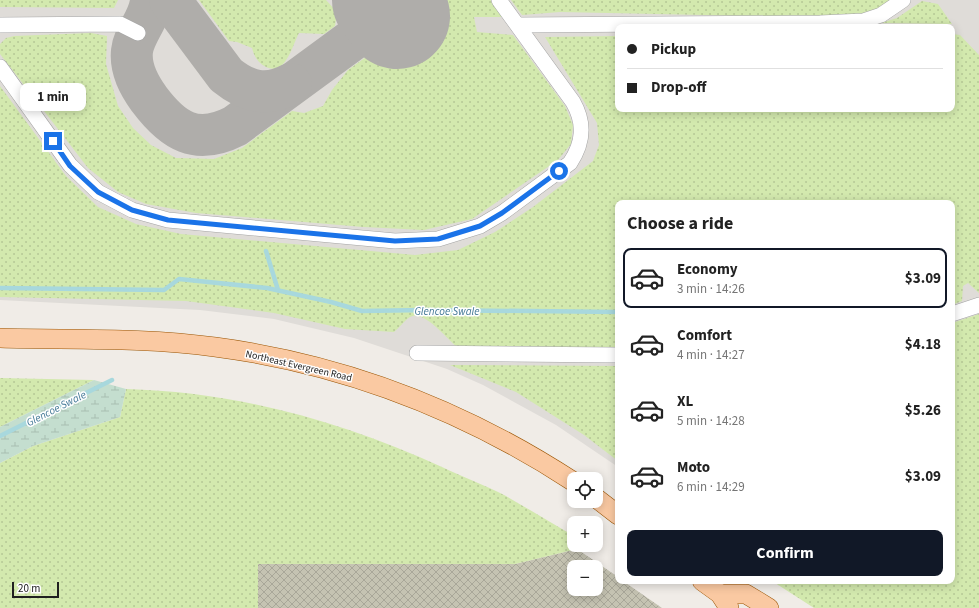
<!DOCTYPE html>
<html lang="en">
<head>
<meta charset="utf-8">
<style>
  :root { --surface:#fff; --page:#f2f2f2; --text:#222; --muted:#767676; --line:#e0e0e0; --accent:#111827 }
  body { margin:0; font-family:"Source Sans 3",sans-serif; background:var(--page); color:var(--text); height:100vh; display:flex; flex-direction:column; font-size:15px; white-space:nowrap }
  * { box-sizing:border-box; margin:0 }
  p { font-size:13px; color:var(--muted) }
  .icon { flex:none; width:22px; height:22px; fill:none; stroke:currentColor; stroke-width:2; stroke-linecap:round; stroke-linejoin:round }
  .map { position:relative; flex:1; overflow:hidden }
  .panel { position:absolute; left:615px; top:200px; width:340px; height:384px; display:flex; flex-direction:column; background:var(--surface); border-radius:8px; box-shadow:0 2px 10px #0003 }
  .panel>* { flex:none }
  .hud { position:absolute; left:615px; top:24px; width:340px; height:88px; border-radius:8px; box-shadow:0 2px 10px #0003; display:grid; align-content:center; height:88px; padding:0 12px; background:var(--surface) }
  .buttons { position:absolute; left:567px; top:472px; display:grid; gap:8px }
  .buttons a { display:grid; place-items:center; width:36px; height:36px; border-radius:8px; background:var(--surface); box-shadow:0 2px 10px #0003; font-size:20px }
  .scale { position:absolute; left:12px; bottom:10px; width:47px; box-sizing:border-box; padding-left:4px; border:2px solid #202020; border-top:0; font-size:11px; line-height:14px; white-space:nowrap; color:#202020; -webkit-text-stroke:3px #fff; paint-order:stroke }
  .end { position:absolute; width:18px; height:18px; margin:-9px; border:5px solid #1a73e8; background:#fff; box-shadow:0 0 0 2px #fff }
  .from { border-radius:50% }
  .bubble { position:absolute; height:28px; border-radius:8px; background:var(--surface); box-shadow:0 2px 10px #0003; font-size:13px; font-weight:700; line-height:28px; text-align:center }
  .hud b { display:flex; align-items:center; gap:14px; height:38px; font-size:15px }
  .hud b+b { border-top:1px solid var(--line) }
  .hud i { width:10px; height:10px; background:var(--text) }
  ul { padding:0; list-style:none }
  li { display:flex; align-items:center; gap:12px; height:60px; margin:0 8px 6px; padding:0 4px; border:2px solid transparent; border-radius:8px }
  li div { flex:1 }
  li b { display:block; font-size:15px }
  li em { font-style:normal; font-weight:700 }
  li.active { border-color:var(--accent) }
  li>.icon { width:36px; height:36px; stroke-width:1.5 }
  h2 { padding:0 12px; font-size:18px; line-height:48px }
  .action { display:flex; gap:8px; margin-top:auto; padding:8px 12px }
  .action a { flex:1; height:46px; border-radius:8px; background:var(--accent); color:#fff; font-size:16px; font-weight:700; line-height:46px; text-align:center }
  .map>svg:first-child { display:block }
  .airport { fill:#dfdcd8; fill-rule:evenodd }
  .construction { fill:url(#construction-cross-hatch); fill-rule:evenodd }
  .grass { fill:url(#grass-dots) }
  .wetland { fill:url(#wetland-marsh) }
  .lines { fill:none; stroke-linecap:round; stroke-linejoin:round }
  .stream { stroke:#a8d8dd; stroke-width:4.5 }
  .taxiway { stroke:#afadaa; stroke-width:42 }
  .runway { stroke:#afadaa; stroke-width:106 }
  .minor-casing { stroke:#a4a4a4; stroke-width:16 }
  .major-casing { stroke:#9a5402; stroke-width:20 }
  .minor { stroke:#fff; stroke-width:15 }
  .major { stroke:#fac9a2; stroke-width:19 }
  .route { stroke:#1a73e8; stroke-width:5 }
  .labels { text-anchor:middle; stroke-width:3; stroke-linejoin:round; paint-order:stroke }
  .street-label { font-size:10px; fill:#202020; stroke:#fff }
  .water-label { font-size:11px; font-style:italic; fill:#447997; stroke:#fff }
</style>
</head>
<body>
<div class="map">
<svg width="979" height="608" viewBox="0 0 979 608">
  <defs>
    <pattern id="construction-cross-hatch" width="8" height="8" patternUnits="userSpaceOnUse"><rect width="8" height="8" fill="#c5c3b2"/><path d="M0 0l8 8M0 8l8-8" fill="none" stroke="#a9a799"/></pattern>
    <pattern id="grass-dots" width="8" height="8" patternUnits="userSpaceOnUse"><rect width="8" height="8" fill="#d3e9ae"/><path d="M2 2h.1M6 6h.1" fill="none" stroke="#b5c895" stroke-width="1.8" stroke-linecap="round"/></pattern>
    <pattern id="wetland-marsh" width="20" height="14" patternUnits="userSpaceOnUse"><rect width="20" height="14" fill="#c4decf"/><path d="M1 5h8M5 5V1M11 12h8M15 12V8" fill="none" stroke="#a8beb1"/></pattern>
  </defs>
  <rect width="100%" height="100%" fill="#f0ece7"/>
  <path class="airport" d="M0 0H979V608L952 581V203H618V467L556 425 483 385 447 369 354 338 274 319 200 310 0 300ZM618 27H952V109H618Z"/>
  <path class="construction" d="M577 549 618 577V581H623L662 608H258L257 564H515ZM574 567H596V589H574Z"/>
  <g class="grass">
    <polygon points="0,0 118,0 114,8 0,7"/>
    <path d="M199 0H326L337 12 335 26 324 34 299 33C292 46 286 76 266 67 258 63 254 56 252 48L237 42 229 41Z"/>
    <polygon points="427,0 491,0 502,17 474,17 477,32 513,35 565,106 573,125 571,144 558,160 472,219 424,230 363,227 196,213 146,204 118,192 88,168 0,54 0,44 6,38 14,36 91,33 107,36 106,64 118,106 133,128 151,145 176,158 214,159 242,148 292,111 304,113 323,106 332,90 348,70 432,9"/>
    <polygon points="511,0 894,0 879,11 848,18 560,12 522,15"/>
    <polygon points="922,1 938,4 952,24 881,23 897,18"/>
    <path d="M952 34 960 35 979 55V293L968 283 963 286 962 301 952 305V203H618V349L457 347C447 339 424 309 410 317 405 320 399 328 394 332L345 329 274 313 186 301 0 297V86L66 176 98 207 136 224 181 234 415 255 458 250 495 232 533 207 593 161 599 145 597 123 545 37 618 36V109H952Z"/>
    <polygon points="979,314 979,608 814,608 772,581 952,581 952,323"/>
    <polygon points="450,365 618,366 618,461 584,435 516,392"/>
    <polygon points="0,378 94,380 0,427"/>
    <path d="M126 389C238 392 341 421 442 467 463 477 485 485 506 496 529 509 551 523 574 536V545H576L577 549 515 564H258V608H0V463L33 446 120 417Z"/>
  </g>
  <polygon class="wetland" points="94,380 126,389 120,417 33,446 0,463 0,427"/>
  <g class="lines">
    <g class="stream">
      <polyline points="952,231 953,231"/>
      <polyline points="266,251 278,290"/>
      <polyline points="0,288 164,290 179,279 267,288 331,302 362,311 424,310 618,312"/>
      <polyline points="0,436 112,380"/>
    </g>
    <g class="taxiway">
      <path d="M151 0C150 19 134 33 132 51 130 69 139 85 149 99 173 131 196 146 235 126L393 10"/>
      <path d="M170 0 226 75C247 92 266 97 291 84"/>
    </g>
    <polyline class="runway" points="385,0 397,16"/>
    <defs>
      <g id="minor">
        <polyline points="0,25 120,24 138,33"/>
        <polyline points="518,25 820,23 863,21 881,15 903,0"/>
        <path d="M0 67 70 165 98 192 132 210 168 220 395 241 438 239 480 226 502 213 570 163C584 142 585 123 573 102L499 0"/>
        <polyline points="952,314 979,305"/>
        <polyline points="417,353 618,355"/>
      </g>
      <g id="major">
        <path d="M0 338C71 340 144 337 215 347 344 364 465 411 574 482"/>
        <polyline points="596,498 618,515"/>
        <polyline points="702,581 720,594 729,608"/>
        <polyline points="720,594 746,594 769,608"/>
      </g>
    </defs>
    <use href="#minor" class="minor-casing"/>
    <use href="#major" class="major-casing"/>
    <use href="#minor" class="minor"/>
    <use href="#major" class="major"/>
  </g>
  <g class="lines">
    <polyline class="route" points="53,141 70,166 98,192 132,210 168,220 395,241 438,239 480,226 502,213 559,171"/>
  </g>
  <g class="labels">
    <g class="street-label">
      <text transform="translate(299 365) rotate(13)" y="4">Northeast Evergreen Road</text>
    </g>
    <g class="water-label">
      <text x="447" y="315">Glencoe Swale</text>
      <text transform="translate(56 408) rotate(-27)" y="4">Glencoe Swale</text>
    </g>
  </g>
</svg>
<div class="buttons">
<a><svg class="icon" aria-label="locate" viewBox="0 0 24 24"><circle cx="12" cy="12" r="6"/><path d="M12 2v4M12 18v4M2 12h4M18 12h4"/></svg></a>
<a>+</a>
<a>−</a>
</div>
<div class="scale">20 m</div>
<i class="end from" style="left:559px;top:171px"></i>
<i class="end" style="left:53px;top:141px"></i>
<div class="bubble" style="left:20px;top:83px;width:66px">1 min</div>
<div class="hud">
<b><i class="from"></i>Pickup</b>
<b><i></i>Drop-off</b>
</div>
<section class="panel">
<h2>Choose a ride</h2>
<ul>
<li class="active"><svg class="icon" aria-label="car" viewBox="0 0 24 24"><path d="M5 17H2v-5l4-1 3-4h7l3 4 3 1v5h-3M9 17h6M6 11h13"/><circle cx="7" cy="17" r="2"/><circle cx="17" cy="17" r="2"/></svg><div><b>Economy</b><p>3 min · 14:26</p></div><em>$3.09</em></li>
<li><svg class="icon" aria-label="car" viewBox="0 0 24 24"><path d="M5 17H2v-5l4-1 3-4h7l3 4 3 1v5h-3M9 17h6M6 11h13"/><circle cx="7" cy="17" r="2"/><circle cx="17" cy="17" r="2"/></svg><div><b>Comfort</b><p>4 min · 14:27</p></div><em>$4.18</em></li>
<li><svg class="icon" aria-label="car" viewBox="0 0 24 24"><path d="M5 17H2v-5l4-1 3-4h7l3 4 3 1v5h-3M9 17h6M6 11h13"/><circle cx="7" cy="17" r="2"/><circle cx="17" cy="17" r="2"/></svg><div><b>XL</b><p>5 min · 14:28</p></div><em>$5.26</em></li>
<li><svg class="icon" aria-label="car" viewBox="0 0 24 24"><path d="M5 17H2v-5l4-1 3-4h7l3 4 3 1v5h-3M9 17h6M6 11h13"/><circle cx="7" cy="17" r="2"/><circle cx="17" cy="17" r="2"/></svg><div><b>Moto</b><p>6 min · 14:29</p></div><em>$3.09</em></li>
</ul>
<div class="action"><a>Confirm</a></div>
</section>
</div>
</body>
</html>
